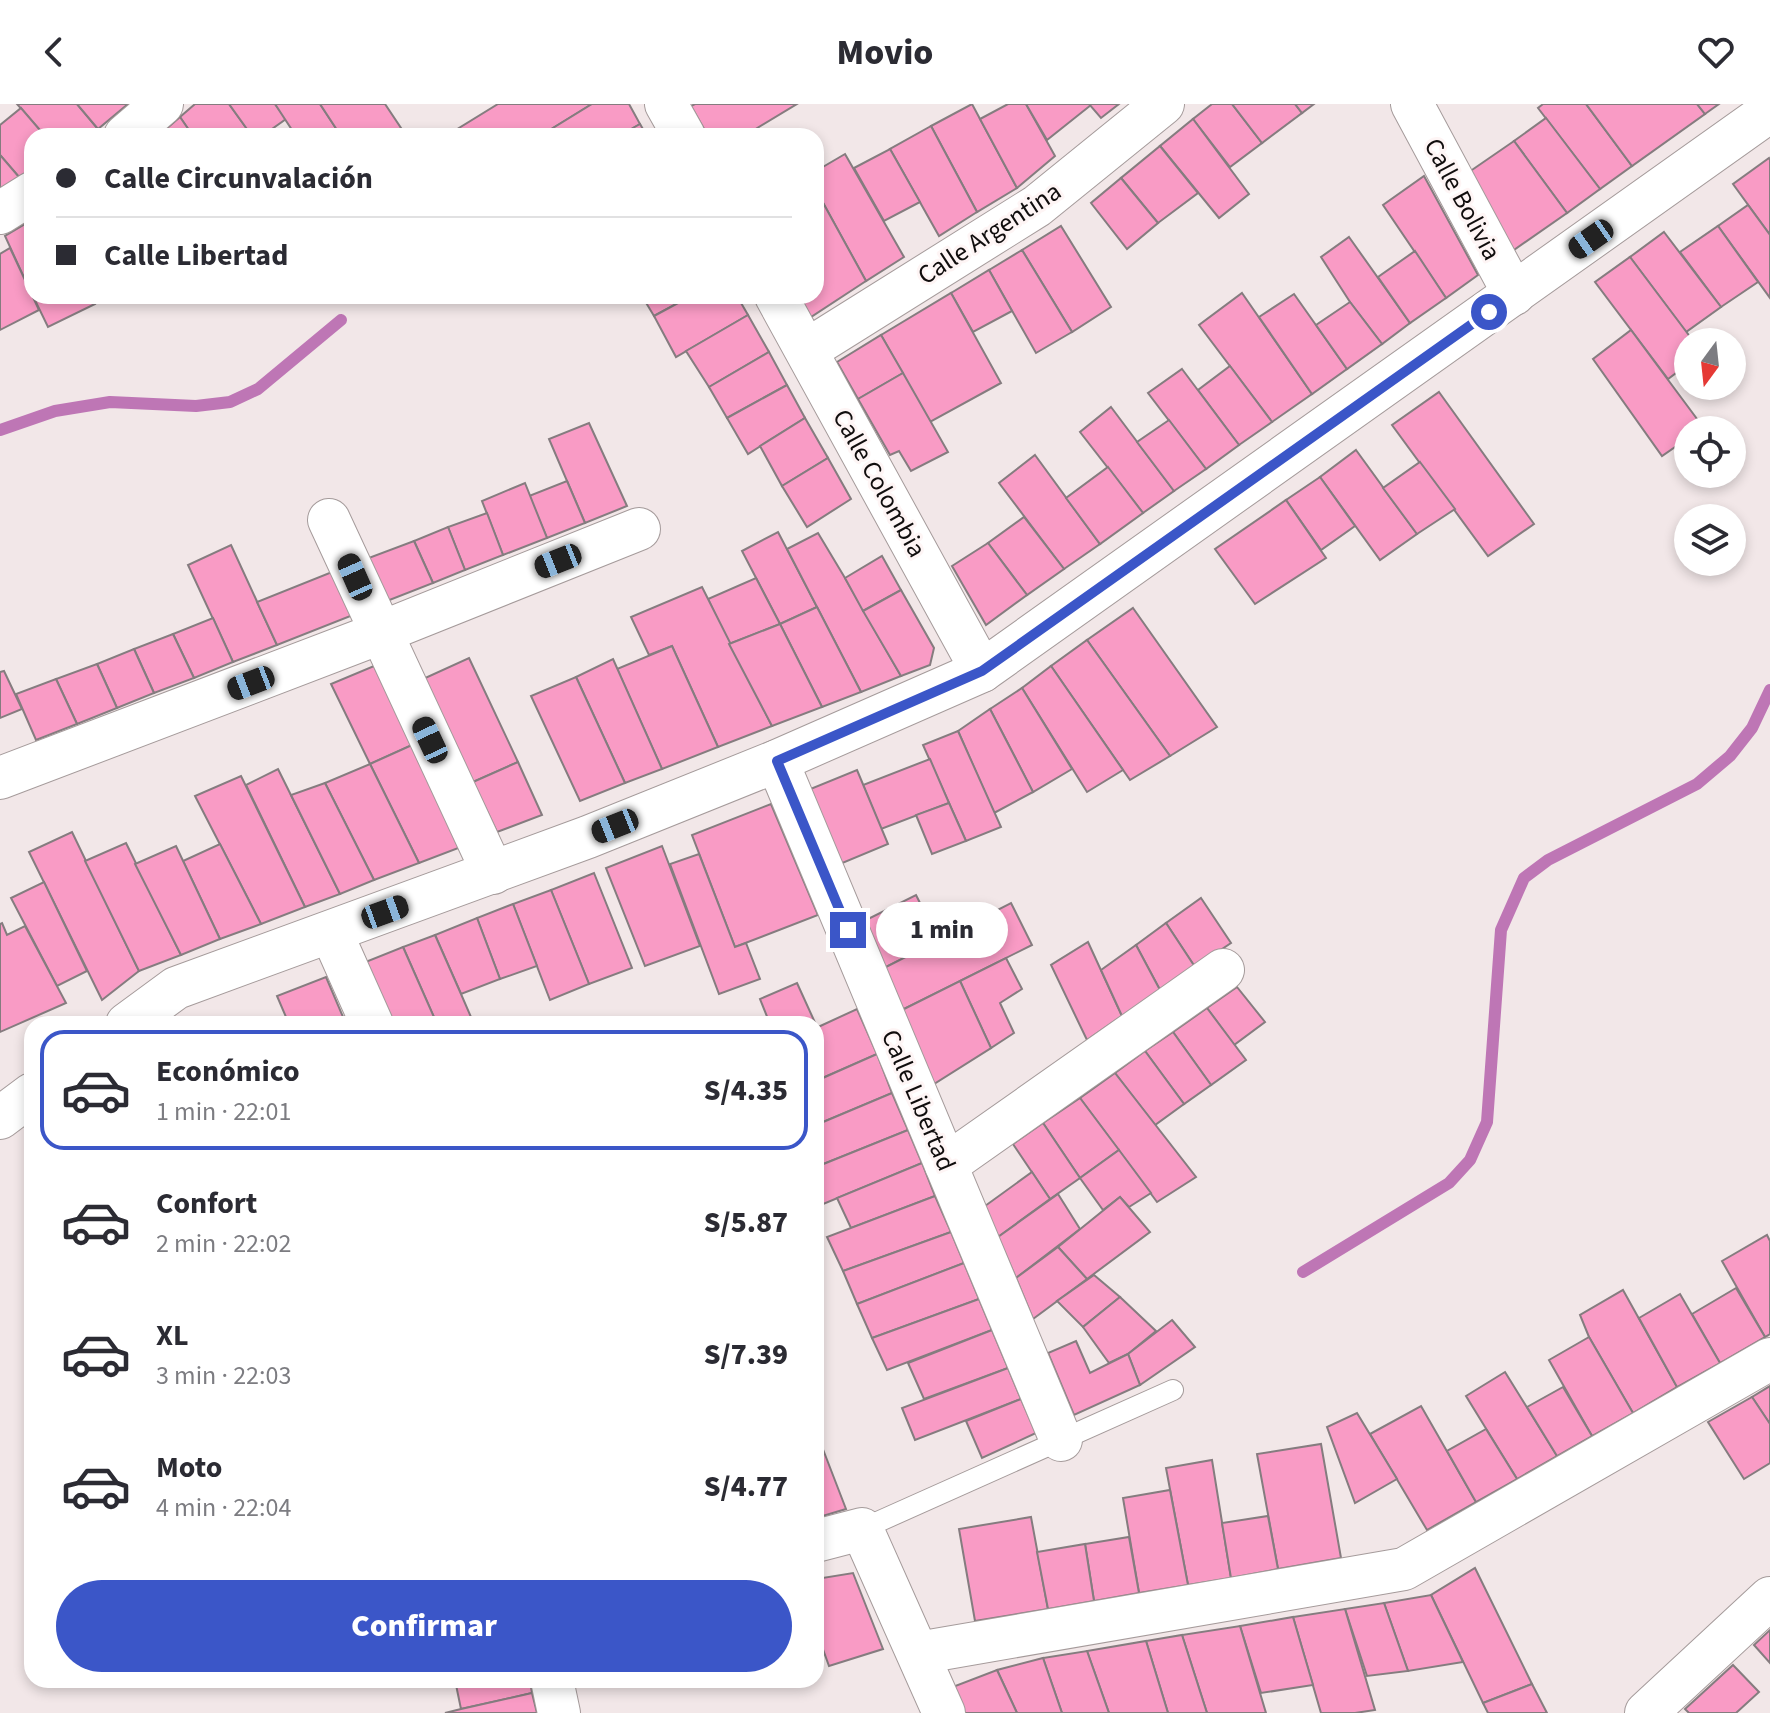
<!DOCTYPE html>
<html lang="es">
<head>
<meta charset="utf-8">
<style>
  :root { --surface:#fff; --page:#f7f7f7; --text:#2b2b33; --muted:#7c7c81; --line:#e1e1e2; --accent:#3b56c8 }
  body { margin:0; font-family:"Source Sans 3",sans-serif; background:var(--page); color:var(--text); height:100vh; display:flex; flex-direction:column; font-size:30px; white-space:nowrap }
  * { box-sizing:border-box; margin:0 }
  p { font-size:26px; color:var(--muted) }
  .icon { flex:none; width:44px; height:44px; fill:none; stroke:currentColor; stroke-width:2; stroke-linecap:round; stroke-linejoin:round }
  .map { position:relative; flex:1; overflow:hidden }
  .panel { position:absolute; left:24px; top:912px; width:800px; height:672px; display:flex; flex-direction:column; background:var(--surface); border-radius:24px; box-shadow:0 4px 12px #0003 }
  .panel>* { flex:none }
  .guide { position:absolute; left:24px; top:24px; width:800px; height:176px; border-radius:24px; box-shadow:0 4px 12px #0003; display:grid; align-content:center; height:176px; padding:0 32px; background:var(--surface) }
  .needle { width:52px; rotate:195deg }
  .controls { position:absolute; left:1674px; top:224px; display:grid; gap:16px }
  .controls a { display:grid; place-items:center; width:72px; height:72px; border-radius:50%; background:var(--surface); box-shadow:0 4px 12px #0003; font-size:40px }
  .end { position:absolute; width:36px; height:36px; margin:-18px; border:10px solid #3b56c8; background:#fff; box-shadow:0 0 0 4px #fff }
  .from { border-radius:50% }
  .bubble { position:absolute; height:56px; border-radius:28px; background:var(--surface); box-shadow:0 4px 12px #0003; font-size:26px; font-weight:800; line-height:56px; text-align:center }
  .car { position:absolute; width:24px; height:48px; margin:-24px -12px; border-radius:10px; box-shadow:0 0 6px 2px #0007; background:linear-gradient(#222 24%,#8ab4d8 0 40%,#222 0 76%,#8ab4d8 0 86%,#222 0) }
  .guide b { display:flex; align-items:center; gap:28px; height:76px; font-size:30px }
  .guide b+b { border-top:2px solid var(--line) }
  .guide i { width:20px; height:20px; background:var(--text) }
  ul { padding:14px 0 0; list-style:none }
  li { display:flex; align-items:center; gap:24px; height:120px; margin:0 16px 12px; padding:0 16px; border:4px solid transparent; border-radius:24px }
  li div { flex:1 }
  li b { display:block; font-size:30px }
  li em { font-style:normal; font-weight:800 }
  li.active { border-color:var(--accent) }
  li>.icon { width:72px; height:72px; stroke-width:1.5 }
  .button { display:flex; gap:16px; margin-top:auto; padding:16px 32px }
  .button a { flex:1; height:92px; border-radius:48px; background:var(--accent); color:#fff; font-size:32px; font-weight:800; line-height:92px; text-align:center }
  header { display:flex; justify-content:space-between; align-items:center; height:104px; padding:0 32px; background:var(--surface); font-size:36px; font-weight:800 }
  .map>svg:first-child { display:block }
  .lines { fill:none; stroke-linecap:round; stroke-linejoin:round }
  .stream { stroke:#be76b5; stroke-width:12 }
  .building { fill:#f99bc5; stroke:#857c7f; stroke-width:2 }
  .lane-casing { stroke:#a59b9b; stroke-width:22 }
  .street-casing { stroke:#a59b9b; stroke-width:44 }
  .lane { stroke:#fff; stroke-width:20 }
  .street { stroke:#fff; stroke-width:42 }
  .route { stroke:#3b56c8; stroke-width:10 }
  .labels { text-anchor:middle; stroke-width:6; stroke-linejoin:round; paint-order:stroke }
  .street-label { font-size:26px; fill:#100d0d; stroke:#fef5f5 }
</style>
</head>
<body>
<header><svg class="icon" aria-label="back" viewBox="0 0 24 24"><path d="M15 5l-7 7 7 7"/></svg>Movio<svg class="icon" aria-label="heart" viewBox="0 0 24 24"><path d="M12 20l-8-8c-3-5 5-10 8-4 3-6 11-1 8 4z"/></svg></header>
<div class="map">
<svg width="1770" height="1609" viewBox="0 0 1770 1609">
  <rect width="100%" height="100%" fill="#f2e7e8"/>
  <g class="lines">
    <g class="stream">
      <polyline points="0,326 55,307 110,298 196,302 230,298 258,285 341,216"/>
      <polyline points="1303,1168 1449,1079 1470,1056 1487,1018 1501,826 1524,774 1548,756 1697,680 1730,652 1752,624 1770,586"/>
    </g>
  </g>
  <g class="building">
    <polygon points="17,0 77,0 98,25 87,32 45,32"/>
    <polygon points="77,0 128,0 98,25"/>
    <polygon points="195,0 229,0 252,32 193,32 180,13"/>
    <polygon points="229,0 275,0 286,15 262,32 252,32"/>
    <polygon points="275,0 320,0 341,32 296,32"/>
    <polygon points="320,0 385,0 401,24 388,32 341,32"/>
    <polygon points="498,0 592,0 540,32 446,32"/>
    <polygon points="592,0 629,0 640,20 619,32 540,32"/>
    <polygon points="695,0 797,0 744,32 708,32 691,2"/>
    <polygon points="972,0 1017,84 977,108 931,22"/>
    <polygon points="1008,0 1026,0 1055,52 1017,84 980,15"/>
    <polygon points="1026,0 1089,0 1091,1 1047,36"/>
    <polygon points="1089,0 1119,0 1101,14"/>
    <polygon points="1212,0 1232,0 1262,39 1230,63 1193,15"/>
    <polygon points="1232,0 1295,0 1302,9 1262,39"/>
    <polygon points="1295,0 1314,0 1302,9"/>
    <polygon points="1543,0 1586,0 1632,62 1600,85 1538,4"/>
    <polygon points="1586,0 1697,0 1705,10 1632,62"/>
    <polygon points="1697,0 1719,0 1705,10"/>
    <polygon points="21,4 45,32 32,32 32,65 19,73 0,51 0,21"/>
    <polygon points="180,13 193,32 158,32"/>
    <polygon points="1546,14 1600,85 1567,109 1514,37"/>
    <polygon points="1193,15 1249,90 1219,114 1160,42"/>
    <polygon points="640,20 647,32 619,32"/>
    <polygon points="931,22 977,108 939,132 890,45"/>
    <polygon points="1514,37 1567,109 1511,148 1469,68"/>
    <polygon points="1160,42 1198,89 1158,119 1121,74"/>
    <polygon points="890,45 920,98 884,117 854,64"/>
    <polygon points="845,50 904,153 866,177 816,86 816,67"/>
    <polygon points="0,51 19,73 0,85"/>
    <polygon points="1769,54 1770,56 1770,131 1733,80"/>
    <polygon points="1424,72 1478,171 1446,194 1383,101"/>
    <polygon points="1121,74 1158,119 1127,145 1091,99"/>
    <polygon points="816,86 866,177 811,213 799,192 816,192"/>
    <polygon points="1748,101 1770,131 1770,194 1718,122"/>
    <polygon points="32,116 32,191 5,132"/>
    <polygon points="1061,122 1111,203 1072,228 1022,146"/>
    <polygon points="1718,122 1758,178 1721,203 1680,148"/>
    <polygon points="1664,128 1721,203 1686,228 1630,153"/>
    <polygon points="1349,133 1410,219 1382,240 1350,198 1321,153"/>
    <polygon points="10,144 39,206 0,226 0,150"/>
    <polygon points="1022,146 1072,228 1036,249 989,166"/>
    <polygon points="1415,147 1446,194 1410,219 1378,173"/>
    <polygon points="1630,153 1694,238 1688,238 1688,260 1668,275 1595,178"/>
    <polygon points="989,166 1012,207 973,228 951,189"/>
    <polygon points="951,189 1001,279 930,318 881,231"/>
    <polygon points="1242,189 1312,290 1272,318 1199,221"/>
    <polygon points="1294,190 1347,265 1312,290 1259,213"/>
    <polygon points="33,192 91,192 95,200 48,223"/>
    <polygon points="642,192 691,192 654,212"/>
    <polygon points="691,192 737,192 748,211 676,253 654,212"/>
    <polygon points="1350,198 1382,240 1347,265 1316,221"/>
    <polygon points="748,211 769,248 709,283 686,247"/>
    <polygon points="1631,226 1703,323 1699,326 1688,326 1688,334 1662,352 1593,255"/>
    <polygon points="881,231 903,269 858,295 837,258"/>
    <polygon points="769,248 787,281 727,314 709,283"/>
    <polygon points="1230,262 1272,318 1239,341 1198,286"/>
    <polygon points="1182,265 1239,341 1206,365 1148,289"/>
    <polygon points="903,269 948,348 911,367 899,347 890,351 858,295"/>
    <polygon points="787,281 805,314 748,350 727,314"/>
    <polygon points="1439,288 1534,420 1488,452 1392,321"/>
    <polygon points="1111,303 1174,387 1143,409 1080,328"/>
    <polygon points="805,314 828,354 782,382 760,342"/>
    <polygon points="1169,316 1206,365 1174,387 1137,338"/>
    <polygon points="589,319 627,402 585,419 549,335"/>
    <polygon points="1356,346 1417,430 1380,456 1320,373"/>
    <polygon points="1035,351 1100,440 1064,465 999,379"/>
    <polygon points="828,354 851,395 807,423 782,382"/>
    <polygon points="1420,358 1455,405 1417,430 1383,384"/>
    <polygon points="1108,363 1143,409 1100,440 1066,394"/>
    <polygon points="1320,373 1355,422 1321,446 1286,396"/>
    <polygon points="567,377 585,419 547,434 529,392"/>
    <polygon points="525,379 547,434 503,451 482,397"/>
    <polygon points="1286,396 1326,454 1255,500 1215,445"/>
    <polygon points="487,409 503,451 465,466 448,423"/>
    <polygon points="1024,413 1064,465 1027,491 988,439"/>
    <polygon points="448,423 465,466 433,479 414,437"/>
    <polygon points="778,428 817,503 780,520 742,447"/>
    <polygon points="818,429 845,474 901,572 861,588 787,445"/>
    <polygon points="414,437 433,479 387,497 366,455"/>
    <polygon points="988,439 1027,491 986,521 952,462"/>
    <polygon points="231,441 277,541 233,558 188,461"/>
    <polygon points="882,452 901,486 863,507 845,474"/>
    <polygon points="332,468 353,511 277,541 257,498"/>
    <polygon points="756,474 780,520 729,540 708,495"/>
    <polygon points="702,483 772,622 718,643 672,542 649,551 631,513"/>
    <polygon points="901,486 934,544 930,561 901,572 863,507"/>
    <polygon points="817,503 861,588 822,603 780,520"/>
    <polygon points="1133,504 1217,623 1170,652 1087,536"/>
    <polygon points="213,514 233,558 194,574 173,530"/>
    <polygon points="780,520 822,603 772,622 729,540"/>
    <polygon points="173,530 194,574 154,589 134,545"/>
    <polygon points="1087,536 1170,652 1130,676 1051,562"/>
    <polygon points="672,542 718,643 662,665 617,565"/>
    <polygon points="134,545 154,589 117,604 97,560"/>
    <polygon points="469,554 518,658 473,678 423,575"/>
    <polygon points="613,555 662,665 625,679 576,573"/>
    <polygon points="97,560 117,604 77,620 56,575"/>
    <polygon points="374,562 412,641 370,660 331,580"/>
    <polygon points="1051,562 1123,666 1087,688 1022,584"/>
    <polygon points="4,567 22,605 0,614 0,568"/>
    <polygon points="576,573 625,679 580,697 531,592"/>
    <polygon points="56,575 77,620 36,636 16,590"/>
    <polygon points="1022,584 1072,665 1033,688 990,605"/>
    <polygon points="990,605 1033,688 994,709 958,627"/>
    <polygon points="958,627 1001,723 966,737 923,641"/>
    <polygon points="412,641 461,743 419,759 370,660"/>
    <polygon points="930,655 949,699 881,725 863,681"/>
    <polygon points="518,658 542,711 497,728 473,678"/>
    <polygon points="370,660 419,759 374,776 325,679"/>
    <polygon points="278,665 340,790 305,803 246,681"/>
    <polygon points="857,666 888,740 840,760 808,686"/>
    <polygon points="241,672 305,803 261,820 195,692"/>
    <polygon points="325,679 374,776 340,790 291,691"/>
    <polygon points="949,699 966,737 932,750 916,711"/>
    <polygon points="771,700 818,811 735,843 692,731"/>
    <polygon points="72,728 139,867 102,896 29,748"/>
    <polygon points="126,739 181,851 139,867 85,757"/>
    <polygon points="220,740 261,820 220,835 183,757"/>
    <polygon points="176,742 220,835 181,851 135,760"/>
    <polygon points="662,742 700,842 645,862 606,764"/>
    <polygon points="699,750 735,843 746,839 760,875 719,890 670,760"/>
    <polygon points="594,769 632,864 589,880 551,786"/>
    <polygon points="44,778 87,867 57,882 11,794"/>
    <polygon points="551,786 589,880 550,896 513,800"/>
    <polygon points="916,791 939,837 884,864 864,817"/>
    <polygon points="1201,794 1231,839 1195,863 1166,819"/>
    <polygon points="1011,799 1032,841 902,906 884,864"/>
    <polygon points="513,800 537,862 500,875 477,814"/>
    <polygon points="477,814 500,875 461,890 435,831"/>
    <polygon points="2,819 7,831 25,822 66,899 0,928 0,820"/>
    <polygon points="1166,819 1195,863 1160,886 1136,841"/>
    <polygon points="435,831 461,890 474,920 437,920 403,843"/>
    <polygon points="1088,838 1122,912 1087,936 1051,861"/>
    <polygon points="1136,841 1160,886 1122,912 1101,866"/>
    <polygon points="403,843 437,920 391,920 363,859"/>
    <polygon points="1006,854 1022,885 1000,899 1014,929 991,944 960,877"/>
    <polygon points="326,873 346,920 289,920 277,892"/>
    <polygon points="960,877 991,944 934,980 902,906"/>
    <polygon points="797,879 817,923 816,924 816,920 770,920 760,895"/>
    <polygon points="1237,883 1265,918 1234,941 1207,904"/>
    <polygon points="1207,904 1246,956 1211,981 1173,928"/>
    <polygon points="857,905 877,950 818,976 816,970 816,924"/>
    <polygon points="1173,928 1211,981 1184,1000 1145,947"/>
    <polygon points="1145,947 1184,1000 1155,1021 1115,969"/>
    <polygon points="877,950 892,989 816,1021 816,977"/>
    <polygon points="1115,969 1196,1073 1157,1098 1080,994"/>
    <polygon points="892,989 908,1026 816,1063 816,1021"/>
    <polygon points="1080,994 1119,1046 1080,1074 1043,1019"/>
    <polygon points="1043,1019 1080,1074 1050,1095 1013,1040"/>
    <polygon points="908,1026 922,1059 816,1103 816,1063"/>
    <polygon points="1119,1046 1151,1089 1129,1103 1120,1093 1103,1106 1080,1074"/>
    <polygon points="922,1059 935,1092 851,1124 837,1094"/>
    <polygon points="1032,1068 1050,1095 998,1133 985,1102"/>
    <polygon points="1058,1090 1080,1125 1016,1174 998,1133"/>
    <polygon points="935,1092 951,1128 843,1167 827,1133"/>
    <polygon points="1120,1093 1150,1128 1087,1175 1058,1143"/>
    <polygon points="951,1128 964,1159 857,1200 843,1167"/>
    <polygon points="1767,1131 1770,1137 1770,1230 1765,1233 1722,1157"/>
    <polygon points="1058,1143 1087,1175 1033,1215 1016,1174"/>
    <polygon points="964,1159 979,1195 872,1234 857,1200"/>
    <polygon points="1094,1171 1120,1193 1083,1223 1057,1197"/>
    <polygon points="1736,1184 1765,1233 1720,1259 1692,1210"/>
    <polygon points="1623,1186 1677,1283 1633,1309 1589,1233 1580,1211"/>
    <polygon points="1680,1190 1720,1259 1677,1283 1639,1214"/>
    <polygon points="1120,1193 1156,1227 1128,1250 1109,1259 1083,1223"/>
    <polygon points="979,1195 992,1226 887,1266 872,1234"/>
    <polygon points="1172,1216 1195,1243 1140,1281 1128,1250"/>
    <polygon points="992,1226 1008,1264 924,1295 908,1259"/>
    <polygon points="1589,1233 1633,1309 1592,1332 1549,1256"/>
    <polygon points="1076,1237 1090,1269 1128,1250 1140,1281 1074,1311 1048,1249"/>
    <polygon points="1008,1264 1021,1295 915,1336 902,1304"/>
    <polygon points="1505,1268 1557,1352 1517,1375 1466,1292"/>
    <polygon points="1770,1282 1770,1320 1752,1293"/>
    <polygon points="1563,1283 1592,1332 1557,1352 1527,1303"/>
    <polygon points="1752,1293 1770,1320 1770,1359 1744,1375 1708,1318"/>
    <polygon points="1021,1295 1036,1329 982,1354 966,1317"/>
    <polygon points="1421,1302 1476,1398 1427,1426 1370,1330"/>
    <polygon points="1357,1309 1397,1375 1355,1399 1327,1323"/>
    <polygon points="1486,1325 1517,1375 1476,1398 1447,1347"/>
    <polygon points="819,1335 846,1405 816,1414 816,1336"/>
    <polygon points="1321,1340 1341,1454 1278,1465 1257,1350"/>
    <polygon points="1212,1356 1231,1474 1188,1481 1166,1364"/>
    <polygon points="1170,1386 1188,1481 1139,1489 1123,1394"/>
    <polygon points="1268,1412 1278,1465 1231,1474 1222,1419"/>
    <polygon points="1031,1413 1048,1505 975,1517 959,1425"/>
    <polygon points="1129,1433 1139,1489 1094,1497 1085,1440"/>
    <polygon points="1085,1440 1094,1497 1048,1505 1037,1448"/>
    <polygon points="1475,1464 1532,1580 1483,1599 1431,1491"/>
    <polygon points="853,1469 883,1545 829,1562 816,1526 816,1475"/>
    <polygon points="1431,1491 1463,1558 1408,1567 1384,1499"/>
    <polygon points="1384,1499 1408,1567 1367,1572 1345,1505"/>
    <polygon points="1345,1505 1375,1606 1355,1609 1321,1609 1293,1513"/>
    <polygon points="1293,1513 1313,1581 1261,1589 1240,1522"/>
    <polygon points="1240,1522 1266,1609 1207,1609 1182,1531"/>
    <polygon points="1770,1526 1770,1559 1754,1541"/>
    <polygon points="1182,1531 1207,1609 1168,1609 1146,1537"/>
    <polygon points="1146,1537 1168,1609 1109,1609 1087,1547"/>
    <polygon points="1087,1547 1109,1609 1062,1609 1043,1554"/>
    <polygon points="1043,1554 1062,1609 1017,1609 997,1566"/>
    <polygon points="1733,1561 1759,1588 1736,1609 1689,1609 1685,1605"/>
    <polygon points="997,1566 1017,1609 962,1609 950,1584"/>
    <polygon points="455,1576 530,1576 532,1589 461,1605"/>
    <polygon points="1532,1580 1547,1609 1488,1609 1483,1599"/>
    <polygon points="532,1589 537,1609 445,1609 461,1605"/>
  </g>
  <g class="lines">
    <defs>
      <polyline id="lane" points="862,1425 1173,1286"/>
      <g id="street">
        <polyline points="666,0 684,32"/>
        <polyline points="1412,0 1514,190"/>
        <polyline points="125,32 162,0"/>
        <polyline points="0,109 32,89"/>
        <polyline points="776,192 982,567"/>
        <polyline points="807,246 1037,102 1163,0"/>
        <polyline points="329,416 493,769"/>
        <polyline points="777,657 1061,1336"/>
        <polyline points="0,674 362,536 639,425"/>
        <polyline points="331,828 372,920"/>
        <polyline points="127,920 176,884 588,733 777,657 982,567 1770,7"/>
        <polyline points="0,1014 32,990"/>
        <polyline points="946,1061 1223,866"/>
        <polyline points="816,1437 862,1425 944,1609"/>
        <polyline points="918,1549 1404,1465 1770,1255"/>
        <polyline points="552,1576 559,1609"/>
        <polyline points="1646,1609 1770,1494"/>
      </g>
    </defs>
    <use href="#lane" class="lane-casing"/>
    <use href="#street" class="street-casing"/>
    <use href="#lane" class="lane"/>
    <use href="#street" class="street"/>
  </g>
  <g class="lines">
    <polyline class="route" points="848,826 777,657 982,567 1489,208"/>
  </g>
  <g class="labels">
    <g class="street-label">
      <text transform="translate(1463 95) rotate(62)" y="9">Calle Bolivia</text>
      <text transform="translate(989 129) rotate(-33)" y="9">Calle Argentina</text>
      <text transform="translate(880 379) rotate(61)" y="9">Calle Colombia</text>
      <text transform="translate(919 996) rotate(67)" y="9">Calle Libertad</text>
    </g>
  </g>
</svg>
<div class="controls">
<a><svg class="needle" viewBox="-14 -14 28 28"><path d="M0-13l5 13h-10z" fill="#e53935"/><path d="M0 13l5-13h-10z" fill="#7c7c81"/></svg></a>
<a><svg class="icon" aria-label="locate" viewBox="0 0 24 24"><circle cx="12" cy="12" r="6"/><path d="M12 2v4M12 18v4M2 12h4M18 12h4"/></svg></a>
<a><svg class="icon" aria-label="layers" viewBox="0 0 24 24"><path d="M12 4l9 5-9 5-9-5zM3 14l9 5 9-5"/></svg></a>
</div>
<i class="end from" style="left:1489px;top:208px"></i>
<i class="end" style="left:848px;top:826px"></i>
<div class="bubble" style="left:876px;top:798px;width:132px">1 min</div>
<i class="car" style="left:1591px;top:135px;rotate:235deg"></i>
<i class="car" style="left:558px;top:457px;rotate:248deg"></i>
<i class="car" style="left:355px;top:473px;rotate:336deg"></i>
<i class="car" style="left:251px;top:579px;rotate:249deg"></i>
<i class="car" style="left:430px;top:636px;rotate:335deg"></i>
<i class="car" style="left:615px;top:722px;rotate:248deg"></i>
<i class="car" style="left:385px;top:808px;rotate:70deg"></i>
<div class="guide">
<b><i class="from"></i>Calle Circunvalación</b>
<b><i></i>Calle Libertad</b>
</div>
<section class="panel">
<ul>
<li class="active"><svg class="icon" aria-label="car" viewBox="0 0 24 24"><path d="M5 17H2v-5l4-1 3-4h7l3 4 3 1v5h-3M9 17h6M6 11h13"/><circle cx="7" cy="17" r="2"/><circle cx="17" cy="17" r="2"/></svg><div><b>Económico</b><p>1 min · 22:01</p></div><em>S/4.35</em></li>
<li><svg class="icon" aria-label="car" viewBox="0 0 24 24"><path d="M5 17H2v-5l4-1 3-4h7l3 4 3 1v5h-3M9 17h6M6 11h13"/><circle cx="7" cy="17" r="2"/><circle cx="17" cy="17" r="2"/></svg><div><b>Confort</b><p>2 min · 22:02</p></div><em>S/5.87</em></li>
<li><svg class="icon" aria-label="car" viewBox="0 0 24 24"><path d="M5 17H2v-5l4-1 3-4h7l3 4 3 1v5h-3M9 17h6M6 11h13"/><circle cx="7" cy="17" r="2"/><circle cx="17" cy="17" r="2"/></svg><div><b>XL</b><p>3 min · 22:03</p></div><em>S/7.39</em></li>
<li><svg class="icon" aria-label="car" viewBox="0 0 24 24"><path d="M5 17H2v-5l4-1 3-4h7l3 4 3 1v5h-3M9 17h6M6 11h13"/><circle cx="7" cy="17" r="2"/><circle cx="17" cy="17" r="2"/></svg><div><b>Moto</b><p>4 min · 22:04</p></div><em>S/4.77</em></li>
</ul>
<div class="button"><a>Confirmar</a></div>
</section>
</div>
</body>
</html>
